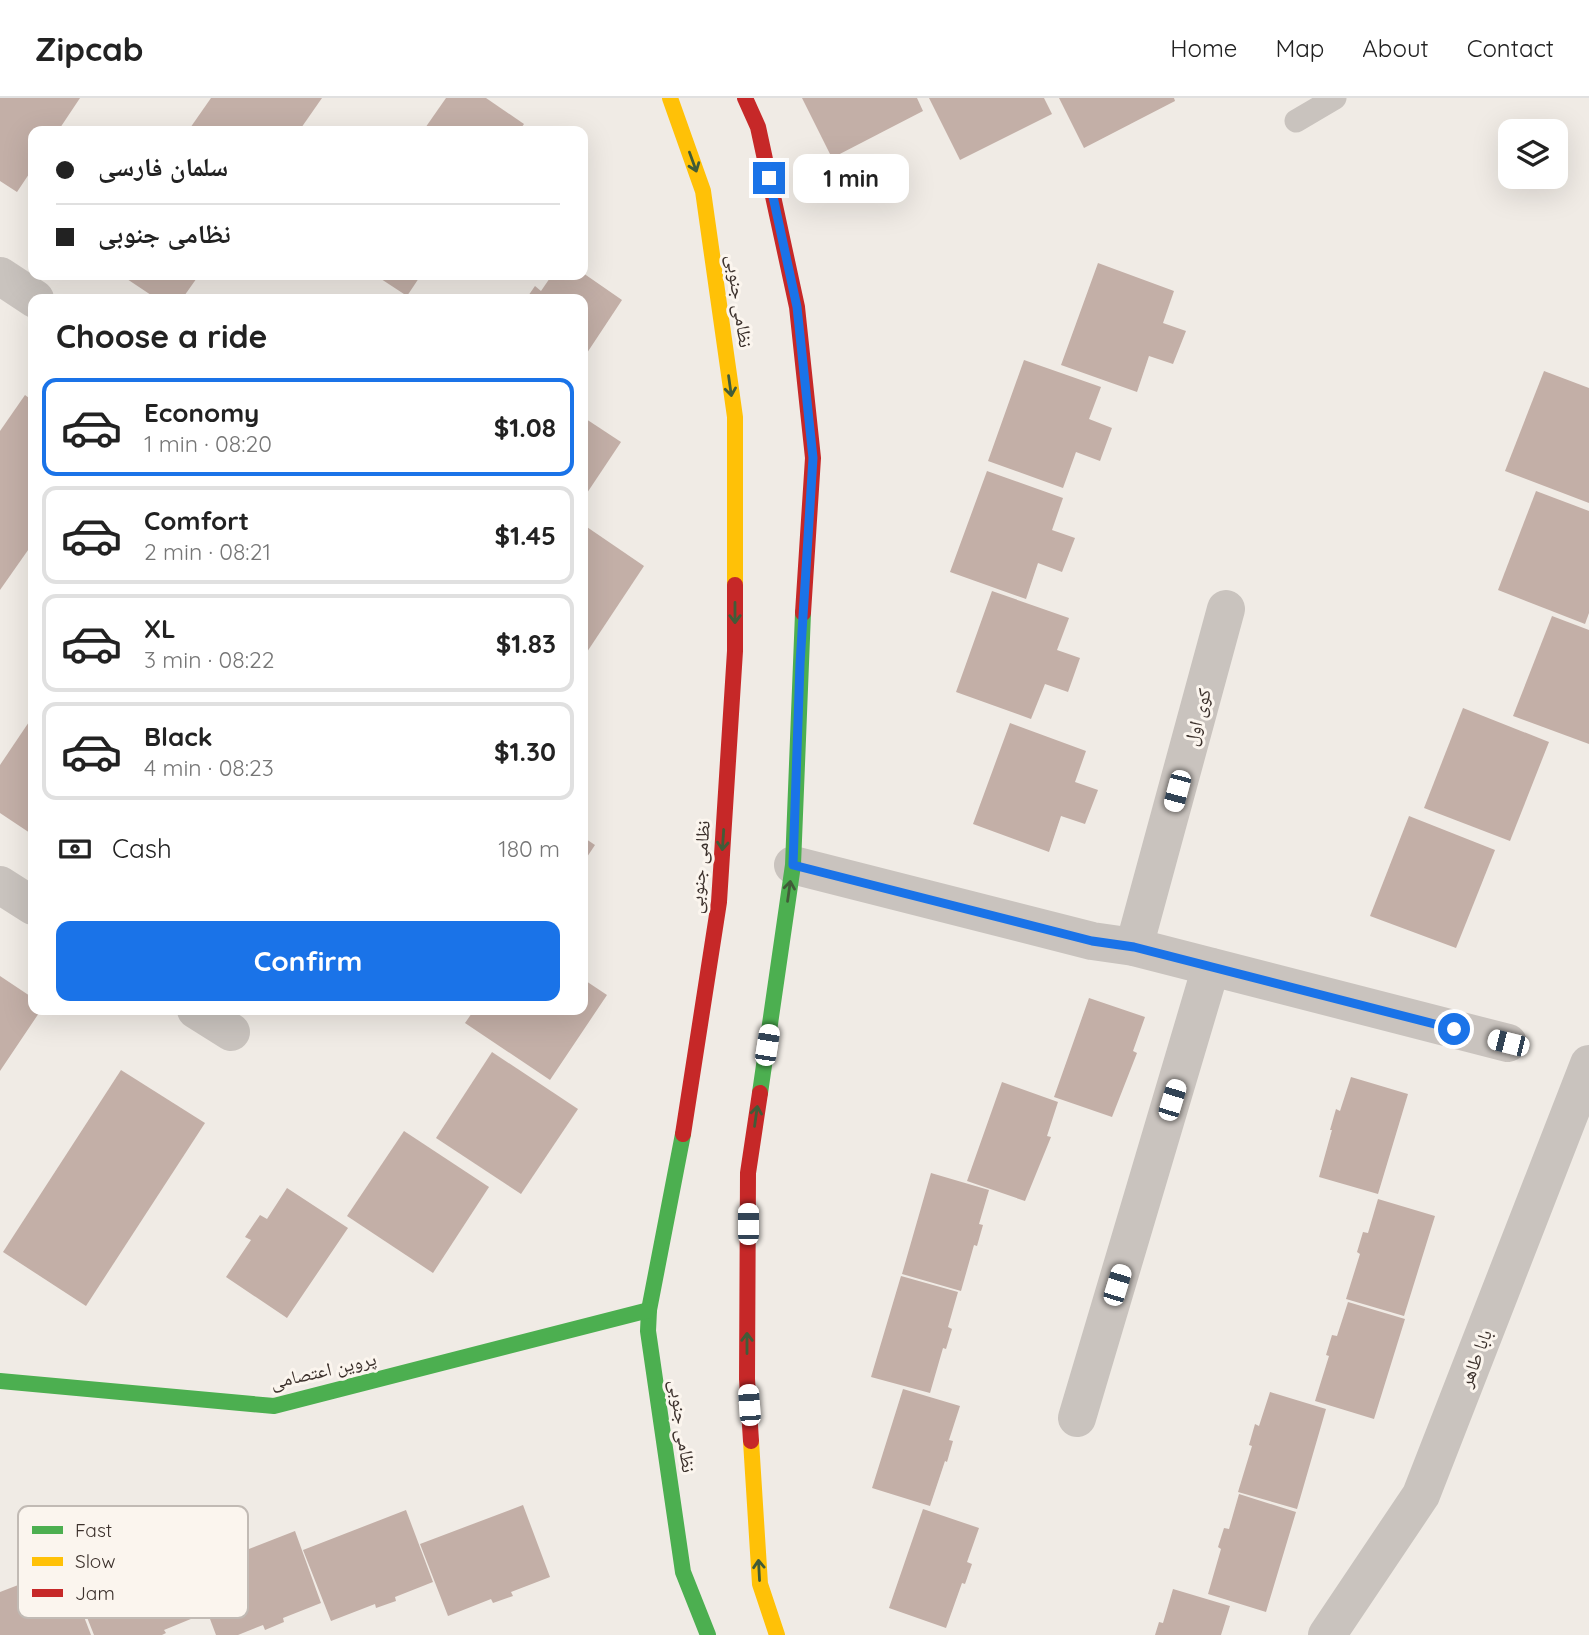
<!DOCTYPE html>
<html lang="en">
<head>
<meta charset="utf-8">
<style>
  :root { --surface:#fff; --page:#f2f2f2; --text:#222; --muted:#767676; --line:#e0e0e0; --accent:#1a73e8 }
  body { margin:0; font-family:Quicksand,"Noto Naskh Arabic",sans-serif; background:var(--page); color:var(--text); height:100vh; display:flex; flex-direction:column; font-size:26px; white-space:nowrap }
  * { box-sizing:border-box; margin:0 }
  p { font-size:23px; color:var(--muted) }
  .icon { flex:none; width:38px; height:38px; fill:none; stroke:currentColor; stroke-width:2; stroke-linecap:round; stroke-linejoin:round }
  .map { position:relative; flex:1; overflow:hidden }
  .sheet { position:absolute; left:28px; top:196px; width:560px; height:721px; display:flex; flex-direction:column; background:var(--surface); border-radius:14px; box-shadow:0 7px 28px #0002 }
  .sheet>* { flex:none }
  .guide { position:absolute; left:28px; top:28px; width:560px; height:154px; border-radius:14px; box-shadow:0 7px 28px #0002; display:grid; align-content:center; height:154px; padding:0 28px; background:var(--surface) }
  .buttons { position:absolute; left:1498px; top:21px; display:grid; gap:14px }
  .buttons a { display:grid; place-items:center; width:70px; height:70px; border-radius:14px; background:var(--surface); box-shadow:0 7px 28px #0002; font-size:35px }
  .end { position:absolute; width:32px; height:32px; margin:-16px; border:9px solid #1a73e8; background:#fff; box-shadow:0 0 0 4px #fff }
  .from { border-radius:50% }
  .bubble { position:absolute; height:49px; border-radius:14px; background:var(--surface); box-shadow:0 7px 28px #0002; font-size:23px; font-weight:700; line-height:49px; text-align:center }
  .car { position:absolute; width:21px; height:42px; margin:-21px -10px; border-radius:9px; box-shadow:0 0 5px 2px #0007; background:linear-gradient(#fff 24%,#345 0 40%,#fff 0 76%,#345 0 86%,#fff 0) }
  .guide b { display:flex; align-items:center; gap:24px; height:66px; font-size:26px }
  .guide b+b { border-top:2px solid var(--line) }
  .guide i { width:18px; height:18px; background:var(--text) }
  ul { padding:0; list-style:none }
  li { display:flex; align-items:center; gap:21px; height:98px; margin:0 14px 10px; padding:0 14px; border:4px solid var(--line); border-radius:14px }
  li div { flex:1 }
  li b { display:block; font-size:26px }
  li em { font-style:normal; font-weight:700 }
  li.current { border-color:var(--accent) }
  li>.icon { width:63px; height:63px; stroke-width:1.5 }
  h2 { padding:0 28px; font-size:32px; line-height:84px }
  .pay { display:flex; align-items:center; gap:18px; height:77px; padding:0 28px; font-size:26px }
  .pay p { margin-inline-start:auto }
  .action { display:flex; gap:14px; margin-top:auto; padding:14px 28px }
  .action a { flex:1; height:80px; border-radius:14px; background:var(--accent); color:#fff; font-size:28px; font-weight:700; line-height:80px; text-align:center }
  header { display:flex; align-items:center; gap:42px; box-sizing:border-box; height:98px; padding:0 35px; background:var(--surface); border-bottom:2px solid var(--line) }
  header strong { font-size:33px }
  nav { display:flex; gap:38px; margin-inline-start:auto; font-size:24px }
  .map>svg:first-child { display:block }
  .building { fill:#c3afa7 }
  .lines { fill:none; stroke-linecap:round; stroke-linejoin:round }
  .lane { stroke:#c9c3be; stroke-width:23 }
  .street { stroke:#c9c3be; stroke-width:38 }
  .fast { stroke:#4caf50; stroke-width:16 }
  .slow { stroke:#ffc107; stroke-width:16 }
  .jam { stroke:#c62828; stroke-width:16 }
  .oneway { stroke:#415c38 }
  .route { stroke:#1a73e8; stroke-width:9 }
  .labels { text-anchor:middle; stroke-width:6; stroke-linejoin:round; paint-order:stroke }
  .street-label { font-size:19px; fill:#3b302b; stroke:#fbf5ee }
  .key { fill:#fbf5ee; stroke:#c1bab4; stroke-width:2 }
  .key-label { font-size:19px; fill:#3b302b }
</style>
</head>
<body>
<header>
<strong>Zipcab</strong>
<nav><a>Home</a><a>Map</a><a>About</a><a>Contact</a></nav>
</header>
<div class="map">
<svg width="1589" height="1537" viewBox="0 0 1589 1537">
  <rect width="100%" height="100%" fill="#f0ebe5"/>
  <g class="building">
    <polygon points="0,0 80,0 58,33 33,33 33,70 17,94 0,83"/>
    <polygon points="211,0 322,0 299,33 188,33"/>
    <polygon points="446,0 486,0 524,26 519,33 423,33"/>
    <polygon points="802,0 917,0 923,13 832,60"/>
    <polygon points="929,0 1044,0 1052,16 960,62"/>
    <polygon points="1059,0 1174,0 1175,3 1084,50"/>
    <polygon points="1098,165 1174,193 1163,225 1186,233 1173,266 1149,258 1137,294 1061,267"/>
    <polygon points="583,175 622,202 583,261 583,201 526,201 535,188 541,193 552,177"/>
    <polygon points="121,177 199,177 182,201 157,201"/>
    <polygon points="375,177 421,177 407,198"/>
    <polygon points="1024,262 1101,289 1089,321 1112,330 1100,363 1076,354 1063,390 988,363"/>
    <polygon points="1544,273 1589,290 1589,405 1505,373"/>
    <polygon points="25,297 33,303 33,445 0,492 0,333"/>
    <polygon points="583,319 621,344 583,401"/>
    <polygon points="987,373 1063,400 1052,432 1075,440 1062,474 1038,465 1026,501 950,474"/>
    <polygon points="1536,393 1589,413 1589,515 1585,526 1498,492"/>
    <polygon points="584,427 644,468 583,560 583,429"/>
    <polygon points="992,493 1069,520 1057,552 1080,560 1068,594 1045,586 1031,621 956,594"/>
    <polygon points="1552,518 1589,532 1589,646 1513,618"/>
    <polygon points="1463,610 1549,644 1510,743 1424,710"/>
    <polygon points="33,618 33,737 0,715 0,667"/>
    <polygon points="1010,625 1086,653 1075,684 1098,692 1085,726 1061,718 1049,754 973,726"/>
    <polygon points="1409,718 1495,752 1456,850 1370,818"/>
    <polygon points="583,739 595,747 583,765"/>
    <polygon points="0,878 33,900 33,912 41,912 0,973"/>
    <polygon points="583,881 607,897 550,982 465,925 474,912 583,912"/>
    <polygon points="1089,900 1145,919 1133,953 1137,955 1112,1019 1054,999"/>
    <polygon points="492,954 578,1011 521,1096 436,1040"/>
    <polygon points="121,972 205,1025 86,1208 3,1154"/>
    <polygon points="1351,979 1408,996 1378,1096 1319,1079 1332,1032 1330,1032 1336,1011 1340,1013"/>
    <polygon points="1002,984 1058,1004 1047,1038 1051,1039 1025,1103 967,1083"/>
    <polygon points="404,1033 489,1089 433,1175 347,1118"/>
    <polygon points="931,1075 989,1092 979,1126 983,1127 977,1148 974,1147 961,1193 902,1176"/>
    <polygon points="287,1090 348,1130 287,1220 226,1179 251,1142 245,1139 260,1117 267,1121"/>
    <polygon points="1378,1101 1435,1118 1404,1218 1346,1201 1360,1156 1357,1154 1363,1134 1368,1135"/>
    <polygon points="901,1178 958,1194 948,1229 952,1231 946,1251 943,1250 930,1295 871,1279"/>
    <polygon points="1348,1204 1405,1221 1374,1321 1315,1303 1329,1258 1326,1257 1332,1237 1337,1238"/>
    <polygon points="903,1291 960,1308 949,1342 953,1343 947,1364 945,1363 930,1408 872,1390"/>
    <polygon points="1270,1294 1326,1311 1297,1411 1238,1394 1252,1348 1249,1347 1255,1326 1259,1328"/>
    <polygon points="1239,1396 1296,1414 1266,1514 1208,1496 1221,1451 1218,1449 1224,1430 1229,1431"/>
    <polygon points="523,1407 550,1479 511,1494 513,1498 493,1505 491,1501 448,1518 420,1446"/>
    <polygon points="923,1411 979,1430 967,1464 972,1466 965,1486 962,1485 946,1530 889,1510"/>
    <polygon points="406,1412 433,1484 395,1499 396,1503 376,1510 375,1506 331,1523 303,1452"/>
    <polygon points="295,1433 321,1505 283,1520 284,1524 265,1532 263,1527 238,1537 216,1537 192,1473"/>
    <polygon points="176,1445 203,1516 164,1532 166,1535 162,1537 94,1537 73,1484"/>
    <polygon points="65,1469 91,1537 0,1537 0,1494"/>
    <polygon points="1173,1491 1230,1508 1221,1537 1155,1537 1159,1524 1163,1525"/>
  </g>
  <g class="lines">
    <polyline class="lane" points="1296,23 1335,0"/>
    <g class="street">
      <polyline points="0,178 35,201"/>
      <polyline points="793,767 1092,843 1134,849 1508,945"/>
      <polyline points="0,787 33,808"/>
      <polyline points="1134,849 1226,511"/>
      <polyline points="196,912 231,934"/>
      <polyline points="1077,1320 1211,869"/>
      <polyline points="1327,1537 1421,1397 1589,966"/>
    </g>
    <g class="fast">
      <polyline points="760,995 793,767 803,515"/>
      <polyline points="683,1036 649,1212 648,1233 683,1474 708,1537"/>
      <polyline points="0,1283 274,1308 649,1212"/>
    </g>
    <g class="slow">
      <polyline points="670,0 703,93 735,319 735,487"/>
      <polyline points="751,1343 760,1486 777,1537"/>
    </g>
    <g class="jam">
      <polyline points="745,0 758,29 797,209 813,360 803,515"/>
      <polyline points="683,1036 719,804 735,553 735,487"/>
      <polyline points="751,1343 747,1281 748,1075 760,995"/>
    </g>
  </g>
  <defs><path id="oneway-shaft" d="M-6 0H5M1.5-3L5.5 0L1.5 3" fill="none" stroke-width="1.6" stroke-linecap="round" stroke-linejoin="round" transform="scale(1.75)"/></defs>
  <g class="oneway">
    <use href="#oneway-shaft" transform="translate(693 64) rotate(70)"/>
    <use href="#oneway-shaft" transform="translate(730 288) rotate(82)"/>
    <use href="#oneway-shaft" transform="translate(735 515) rotate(90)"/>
    <use href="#oneway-shaft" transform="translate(723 742) rotate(94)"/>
    <use href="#oneway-shaft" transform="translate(789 793) rotate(-82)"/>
    <use href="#oneway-shaft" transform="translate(756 1018) rotate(-82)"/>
    <use href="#oneway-shaft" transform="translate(747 1245) rotate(-90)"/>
    <use href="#oneway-shaft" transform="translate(759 1472) rotate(-93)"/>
  </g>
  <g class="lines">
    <polyline class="route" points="769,80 797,209 813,360 800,566 793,767 1092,843 1134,849 1454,931"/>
  </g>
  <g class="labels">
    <g class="street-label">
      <text transform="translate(740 203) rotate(82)" y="7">نظامی جنوبی</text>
      <text transform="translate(1197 619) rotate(-75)" y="7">کوی اول</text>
      <text transform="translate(699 769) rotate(-85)" y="7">نظامی جنوبی</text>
      <text transform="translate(1475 1260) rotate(-69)" y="7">بابا طاهر</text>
      <text transform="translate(323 1272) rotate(-13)" y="7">پروین اعتصامی</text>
      <text transform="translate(683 1328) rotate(82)" y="7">نظامی جنوبی</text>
    </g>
  </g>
  <rect x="18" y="1408" width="230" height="112" rx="10" class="key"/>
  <rect x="32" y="1428" width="31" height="8" fill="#4caf50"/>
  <rect x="32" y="1459" width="31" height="9" fill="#ffc107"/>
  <rect x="32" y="1491" width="31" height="8" fill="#c62828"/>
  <g class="key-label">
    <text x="75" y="1439">Fast</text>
    <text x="75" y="1470">Slow</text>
    <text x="75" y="1502">Jam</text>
  </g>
</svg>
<div class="buttons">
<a><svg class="icon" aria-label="layers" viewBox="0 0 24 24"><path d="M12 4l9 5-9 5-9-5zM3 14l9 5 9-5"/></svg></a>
</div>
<i class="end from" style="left:1454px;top:931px"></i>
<i class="end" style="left:769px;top:80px"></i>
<div class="bubble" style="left:793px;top:56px;width:116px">1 min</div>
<i class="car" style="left:1177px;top:693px;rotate:195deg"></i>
<i class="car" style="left:1508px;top:945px;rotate:284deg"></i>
<i class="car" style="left:767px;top:947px;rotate:9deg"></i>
<i class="car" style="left:1172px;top:1002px;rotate:17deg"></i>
<i class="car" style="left:748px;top:1126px;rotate:0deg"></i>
<i class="car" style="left:1117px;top:1187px;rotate:17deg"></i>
<i class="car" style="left:749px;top:1307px;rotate:356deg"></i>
<div class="guide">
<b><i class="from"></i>سلمان فارسی</b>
<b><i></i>نظامی جنوبی</b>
</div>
<section class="sheet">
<h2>Choose a ride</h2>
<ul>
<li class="current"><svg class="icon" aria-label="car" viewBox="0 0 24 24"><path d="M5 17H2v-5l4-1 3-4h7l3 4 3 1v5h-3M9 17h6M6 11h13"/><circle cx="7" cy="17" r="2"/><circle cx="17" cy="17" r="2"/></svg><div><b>Economy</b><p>1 min · 08:20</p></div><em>$1.08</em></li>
<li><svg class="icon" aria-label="car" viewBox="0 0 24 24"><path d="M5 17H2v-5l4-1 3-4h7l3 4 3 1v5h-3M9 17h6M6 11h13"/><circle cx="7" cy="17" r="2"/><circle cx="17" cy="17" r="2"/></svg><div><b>Comfort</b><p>2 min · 08:21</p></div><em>$1.45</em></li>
<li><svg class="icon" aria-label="car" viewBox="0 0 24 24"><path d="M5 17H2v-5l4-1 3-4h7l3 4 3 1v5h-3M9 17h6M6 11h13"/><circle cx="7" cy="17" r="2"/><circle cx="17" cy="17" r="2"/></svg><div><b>XL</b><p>3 min · 08:22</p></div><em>$1.83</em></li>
<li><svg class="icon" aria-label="car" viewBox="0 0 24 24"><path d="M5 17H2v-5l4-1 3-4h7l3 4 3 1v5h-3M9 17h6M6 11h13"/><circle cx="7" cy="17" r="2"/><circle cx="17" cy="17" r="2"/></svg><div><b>Black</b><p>4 min · 08:23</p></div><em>$1.30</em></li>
</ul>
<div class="pay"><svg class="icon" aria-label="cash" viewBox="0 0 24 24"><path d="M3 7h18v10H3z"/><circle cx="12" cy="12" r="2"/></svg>Cash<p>180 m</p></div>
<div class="action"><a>Confirm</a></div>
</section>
</div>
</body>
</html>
